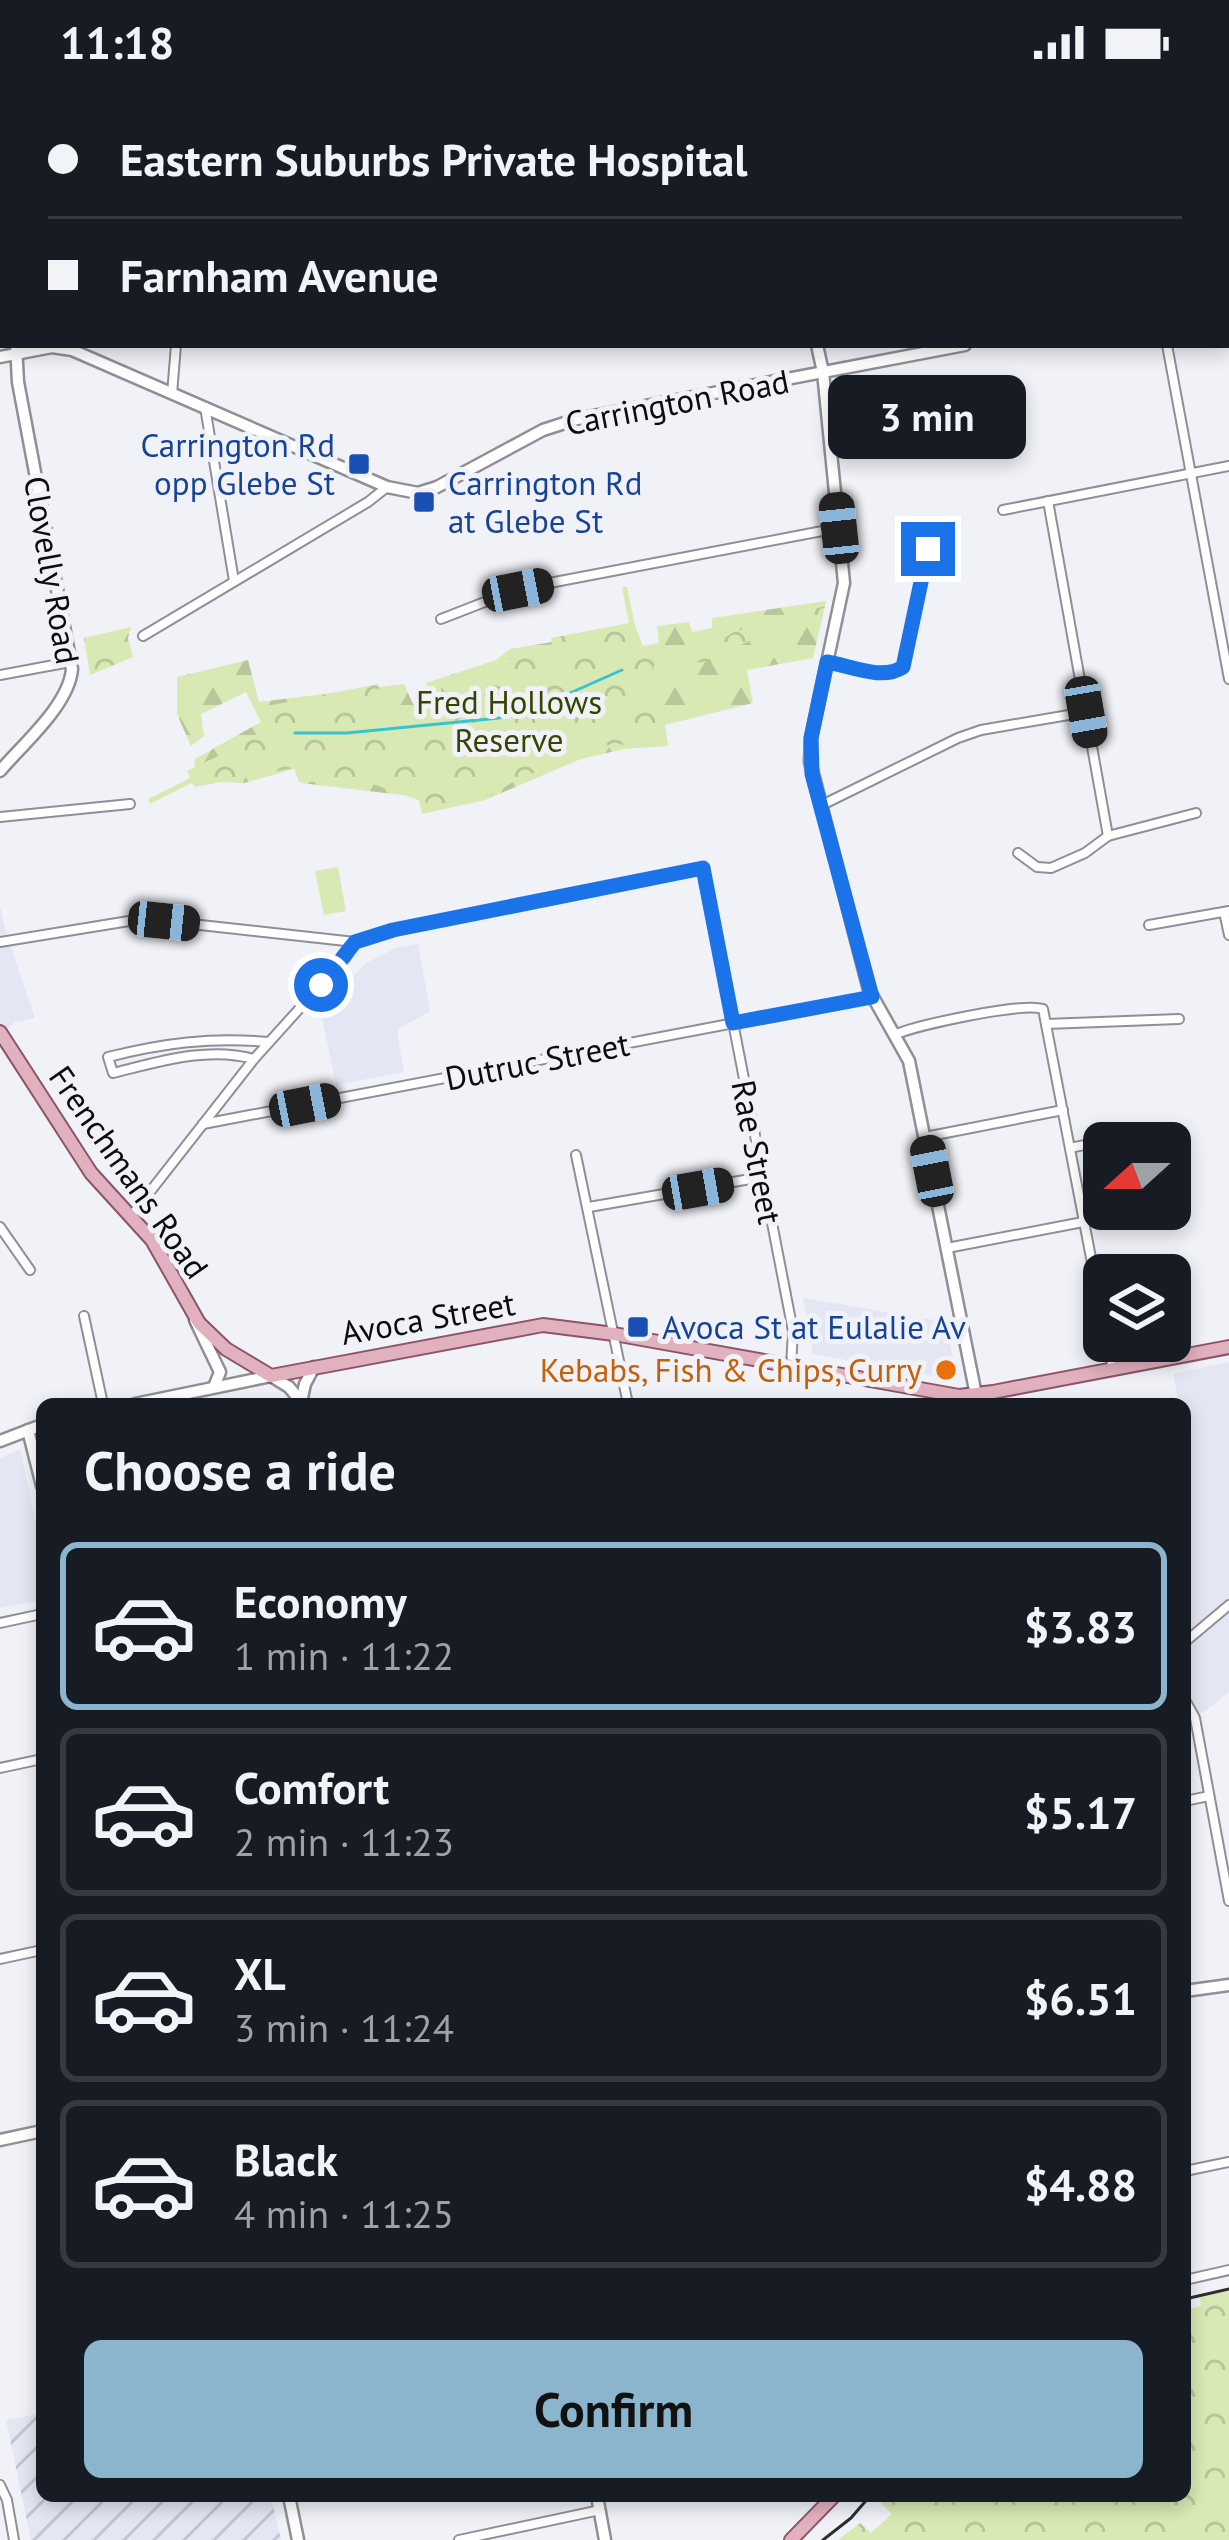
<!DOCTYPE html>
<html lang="en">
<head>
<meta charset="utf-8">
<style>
  :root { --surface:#171b24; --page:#242831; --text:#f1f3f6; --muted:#9ea1a6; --line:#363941; --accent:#8ab5cc }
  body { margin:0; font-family:"PT Sans",sans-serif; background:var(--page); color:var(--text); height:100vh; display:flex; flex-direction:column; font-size:45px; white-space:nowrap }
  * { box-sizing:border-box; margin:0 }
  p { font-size:39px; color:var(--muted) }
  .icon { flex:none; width:66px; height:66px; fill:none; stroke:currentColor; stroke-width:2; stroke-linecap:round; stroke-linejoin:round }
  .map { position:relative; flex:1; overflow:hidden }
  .side { position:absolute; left:36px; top:1314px; width:1155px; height:1104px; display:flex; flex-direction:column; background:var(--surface); border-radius:18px; box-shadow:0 6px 18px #0003 }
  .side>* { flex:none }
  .banner { position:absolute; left:0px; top:0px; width:1230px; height:264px; box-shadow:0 6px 18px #0003; display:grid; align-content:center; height:264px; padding:0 48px; background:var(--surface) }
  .needle { width:78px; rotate:249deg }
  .controls { position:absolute; left:1083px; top:1038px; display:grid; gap:24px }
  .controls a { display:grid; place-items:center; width:108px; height:108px; border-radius:18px; background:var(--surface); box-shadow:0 6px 18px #0003; font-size:60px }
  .end { position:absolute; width:54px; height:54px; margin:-27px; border:15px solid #1a73e8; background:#fff; box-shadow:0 0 0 6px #fff }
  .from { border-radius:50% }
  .bubble { position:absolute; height:84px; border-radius:18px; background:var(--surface); box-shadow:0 6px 18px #0003; font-size:39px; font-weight:700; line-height:84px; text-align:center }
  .car { position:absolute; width:36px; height:72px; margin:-36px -18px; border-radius:15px; box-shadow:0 0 9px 3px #0007; background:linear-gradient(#222 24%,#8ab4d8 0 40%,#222 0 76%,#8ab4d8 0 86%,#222 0) }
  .banner b { display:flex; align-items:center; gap:42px; height:114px; font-size:45px }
  .banner b+b { border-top:3px solid var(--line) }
  .banner i { width:30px; height:30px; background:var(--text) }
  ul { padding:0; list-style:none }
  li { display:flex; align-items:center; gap:36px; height:168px; margin:0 24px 18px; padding:0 24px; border:6px solid var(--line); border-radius:18px }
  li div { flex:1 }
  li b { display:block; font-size:45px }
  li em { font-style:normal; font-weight:700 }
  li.active { border-color:var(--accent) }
  li>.icon { width:108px; height:108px; stroke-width:1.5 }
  h2 { padding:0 48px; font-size:54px; line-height:144px }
  .button { display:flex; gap:24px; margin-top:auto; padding:24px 48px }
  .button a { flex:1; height:138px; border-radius:18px; background:var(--accent); color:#111; font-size:48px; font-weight:700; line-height:138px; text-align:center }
  .status { display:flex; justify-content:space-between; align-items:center; height:84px; padding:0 60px; background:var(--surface); direction:ltr }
  .status svg { height:33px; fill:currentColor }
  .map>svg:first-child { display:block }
  .built { fill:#e4e6f3 }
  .industrial { fill:url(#industrial-furrows) }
  .grass { fill:#d8e9b3 }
  .forest { fill:url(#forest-firs) }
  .park { fill:url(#park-crowns) }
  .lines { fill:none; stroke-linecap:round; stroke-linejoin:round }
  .stream { stroke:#38c4cf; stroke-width:3 }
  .minor-casing { stroke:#8f8f95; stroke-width:12 }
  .tertiary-casing { stroke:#8f8f95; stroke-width:15 }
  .secondary-casing { stroke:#8f8f95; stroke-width:15 }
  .primary-casing { stroke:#8b5566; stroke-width:16 }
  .minor { stroke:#fff; stroke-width:8 }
  .tertiary { stroke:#fff; stroke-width:10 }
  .secondary { stroke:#fff; stroke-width:10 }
  .primary { stroke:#e2b1c0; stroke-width:12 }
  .tram { stroke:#2d2d30; stroke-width:3 }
  .route { stroke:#1a73e8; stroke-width:15 }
  .transit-dot { fill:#1a4fb4; stroke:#f1f2f8; stroke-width:4.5 }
  .food-dot { fill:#e8710a; stroke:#f1f2f8; stroke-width:4.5 }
  .labels { text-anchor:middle; stroke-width:10; stroke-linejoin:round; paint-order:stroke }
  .street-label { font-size:33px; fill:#0c0c0e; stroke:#f1f2f8 }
  .transit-label { font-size:33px; fill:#164399; stroke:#f1f2f8; text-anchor:start }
  .park-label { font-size:33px; fill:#364501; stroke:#f1f2f8 }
  .food-label { font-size:33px; fill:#c56008; stroke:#f1f2f8; text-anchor:end }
</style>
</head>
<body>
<div class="status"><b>11:18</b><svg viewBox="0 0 49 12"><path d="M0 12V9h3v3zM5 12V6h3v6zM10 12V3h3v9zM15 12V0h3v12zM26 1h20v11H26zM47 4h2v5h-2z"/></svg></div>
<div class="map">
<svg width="1229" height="2456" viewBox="0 0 1229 2456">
  <defs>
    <pattern id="industrial-furrows" width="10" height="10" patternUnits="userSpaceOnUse" patternTransform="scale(3)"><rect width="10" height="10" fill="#e4e6f3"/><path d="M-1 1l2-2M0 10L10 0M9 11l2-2" fill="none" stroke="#c2c4cf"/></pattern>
    <pattern id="forest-firs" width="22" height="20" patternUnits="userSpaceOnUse" patternTransform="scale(3)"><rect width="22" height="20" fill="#d8e9b3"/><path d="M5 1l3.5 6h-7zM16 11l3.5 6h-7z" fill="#b8c799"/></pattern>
    <pattern id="park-crowns" width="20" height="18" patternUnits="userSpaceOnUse" patternTransform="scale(3)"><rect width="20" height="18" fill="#d8e9b3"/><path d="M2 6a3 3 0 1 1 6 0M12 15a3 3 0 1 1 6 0" fill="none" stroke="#b8c799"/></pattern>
  </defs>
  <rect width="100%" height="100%" fill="#f1f2f8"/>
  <g class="built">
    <polygon points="0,822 5,845 35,934 15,938 0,954"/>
    <polygon points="418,860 430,927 397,946 404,988 336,1001 321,928 366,879 396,864"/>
    <polygon points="803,1214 946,1238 957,1296 813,1270"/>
    <polygon points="1229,1278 1229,1608 1204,1628 1185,1632 1185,1320 1179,1320 1173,1290"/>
    <polygon points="20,1365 42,1468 42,1516 0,1524 0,1374"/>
  </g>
  <polygon class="industrial" points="42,2329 42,2412 271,2412 281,2456 31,2456 6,2336"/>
  <polygon class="grass" points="338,783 346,827 324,831 315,787"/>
  <polygon class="forest" points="826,517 813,574 747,586 753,619 665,641 668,662 624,665 581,675 485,716 422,730 418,713 301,699 297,684 244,699 193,697 195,675 261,638 246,608 201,630 204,652 191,662 177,630 177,593 248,576 259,618 404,600 413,620 430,612 426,599 496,576 510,565 636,544 643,562 659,559 657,542 689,538 692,548 712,544 712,534"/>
  <g class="park">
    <polygon points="627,503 642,574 672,565 704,566 734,548 825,522 821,540 787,543 756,553 710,578 668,579 653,582 666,659 606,661 518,695 491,711 433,721 367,698 299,698 294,684 195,703 192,699 150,720 148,715 190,694 187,687 266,649 262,623 378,600 388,645 417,642 446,632 440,599 552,560 551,554 629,539 622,504"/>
    <polygon points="131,543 128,554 133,573 90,591 84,554"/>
    <polygon points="1229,2207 1229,2456 838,2456 860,2439 871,2449 892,2430 880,2418 884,2412 1185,2412 1185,2226 1201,2222 1200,2213"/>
  </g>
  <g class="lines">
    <polyline class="stream" points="295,649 347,649 499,634 552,617 622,586"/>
    <defs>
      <g id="minor">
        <polyline points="983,0 984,3"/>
        <polyline points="1165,0 1166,3"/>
        <polyline points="263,3 264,0"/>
        <polyline points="525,3 526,0"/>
        <polyline points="752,3 756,0"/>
        <polyline points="1227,7 1229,7"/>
        <polyline points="0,158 3,159"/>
        <polyline points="1167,261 1229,595"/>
        <polyline points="172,310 176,261"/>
        <polyline points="205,323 234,497"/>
        <polyline points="1048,417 1108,752"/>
        <polyline points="1003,426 1229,382"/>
        <polyline points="441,535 518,505 838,444"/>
        <polyline points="143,552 368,418 387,403"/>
        <path d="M827 578C851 582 882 597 903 583L928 465"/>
        <polyline points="0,591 70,578"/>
        <polyline points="822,721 958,654 981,646 1086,628"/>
        <polyline points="0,733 130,720"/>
        <polyline points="1018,769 1037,783 1051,784 1085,769 1108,752 1196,729"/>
        <polyline points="1224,828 1229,851"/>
        <polyline points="1149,841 1229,827"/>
        <polyline points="0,858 129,837 164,837 355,858 393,846 703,784 793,1247 791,1282"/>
        <polyline points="1046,940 1179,935"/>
        <path d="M894 951C917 941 1023 918 1043 925L1104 1241"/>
        <path d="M254 975C207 962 158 978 113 989L108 973C164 959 210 953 269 958"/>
        <polyline points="203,1040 871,913"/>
        <polyline points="925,1053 1063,1026"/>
        <polyline points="1070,1064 1137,1050"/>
        <polyline points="576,1071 628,1320"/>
        <polyline points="589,1123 762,1093"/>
        <polyline points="131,1132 254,975 346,873 355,858"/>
        <polyline points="0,1143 30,1186"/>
        <polyline points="947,1164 1083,1138"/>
        <polyline points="84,1232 103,1320"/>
        <polyline points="1107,1257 1113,1285"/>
        <polyline points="0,1539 42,1530"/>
        <polyline points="1185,1558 1229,1521"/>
        <polyline points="1185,1616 1195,1634 1229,1817"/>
        <polyline points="0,1684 42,1675"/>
        <polyline points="1185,1717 1209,1712"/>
        <polyline points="0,1875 42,1866"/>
        <polyline points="1185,2087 1229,2078"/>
        <polyline points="1185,2196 1229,2186"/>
        <polyline points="0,2401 7,2416 14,2456"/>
        <polyline points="459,2456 600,2426"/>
      </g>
      <g id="tertiary">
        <polyline points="766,0 767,3"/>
        <polyline points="134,3 135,0"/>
        <polyline points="817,261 823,288"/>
        <path d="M0 687C23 660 69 621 72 585L18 298 16 261"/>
        <polyline points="28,1346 42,1402"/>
        <polyline points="1185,1907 1229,1901"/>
        <polyline points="0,2056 42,2047"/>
        <polyline points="289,2412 298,2456"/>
      </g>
      <g id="secondary">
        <polyline points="1227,211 1229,211"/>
        <polyline points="0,273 52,263 72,266 387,403 418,409 437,403 543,346 577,335 965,261"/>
        <polyline points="823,288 844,499 811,654 810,678 869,906 909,977 976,1311"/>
        <polyline points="195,1236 220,1288 214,1303"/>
        <polyline points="301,1318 305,1300 314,1283"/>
        <polyline points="135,1320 271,1292 289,1303 303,1320"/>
        <polyline points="0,1357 42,1341"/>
        <polyline points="597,2412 605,2456"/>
      </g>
      <g id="primary">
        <polyline points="0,948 91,1089 152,1156 199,1239 226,1265 271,1292 543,1241 614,1250 959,1312 993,1308 1229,1263"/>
        <polyline points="791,2456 834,2412"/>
      </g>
    </defs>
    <use href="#minor" class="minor-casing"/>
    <use href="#tertiary" class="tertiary-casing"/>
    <use href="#secondary" class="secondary-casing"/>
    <use href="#primary" class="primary-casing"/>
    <use href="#minor" class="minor"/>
    <use href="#tertiary" class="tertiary"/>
    <use href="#secondary" class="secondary"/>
    <use href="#primary" class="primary"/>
    <g class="tram">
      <polyline points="1185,2215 1229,2205"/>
      <polyline points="823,2456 851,2434 870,2412"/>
    </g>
  </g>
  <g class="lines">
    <path class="route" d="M321 901 355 858 393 846 703 784 733 939 872 913 812 690 811 654 827 578C851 582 882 597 903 583L928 465"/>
  </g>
  <g class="transit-dot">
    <rect x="347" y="368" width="24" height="24" rx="6"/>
    <rect x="412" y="406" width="24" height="24" rx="6"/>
    <rect x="626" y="1231" width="24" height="24" rx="6"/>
  </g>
  <circle class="food-dot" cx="946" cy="1286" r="12"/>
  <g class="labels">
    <g class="street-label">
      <text transform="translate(677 318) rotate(-11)" y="12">Carrington Road</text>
      <text transform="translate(52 486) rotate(80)" y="12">Clovelly Road</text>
      <text transform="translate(537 977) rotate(-11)" y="12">Dutruc Street</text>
      <text transform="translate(757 1068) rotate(79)" y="12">Rae Street</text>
      <text transform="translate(129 1088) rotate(55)" y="12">Frenchmans Road</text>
      <text transform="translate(428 1234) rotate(-10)" y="12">Avoca Street</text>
    </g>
    <g class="transit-label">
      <text x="335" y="373" text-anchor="end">Carrington Rd<tspan x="335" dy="38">opp Glebe St</tspan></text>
      <text x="448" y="411">Carrington Rd<tspan x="448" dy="38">at Glebe St</tspan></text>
      <text x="662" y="1255">Avoca St at Eulalie Av</text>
    </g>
    <g class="park-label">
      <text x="509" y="630">Fred Hollows<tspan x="509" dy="38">Reserve</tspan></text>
    </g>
    <g class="food-label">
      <text x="922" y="1298">Kebabs, Fish &amp; Chips, Curry</text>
    </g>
  </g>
</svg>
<div class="controls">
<a><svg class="needle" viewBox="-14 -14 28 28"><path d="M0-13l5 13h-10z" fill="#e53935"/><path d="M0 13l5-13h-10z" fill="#9ea1a6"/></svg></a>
<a><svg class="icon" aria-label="layers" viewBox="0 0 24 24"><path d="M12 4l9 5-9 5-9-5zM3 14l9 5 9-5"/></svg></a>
</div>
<i class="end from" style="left:321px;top:901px"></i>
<i class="end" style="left:928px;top:465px"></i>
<div class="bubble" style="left:828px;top:291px;width:198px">3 min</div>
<i class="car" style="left:839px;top:444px;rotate:354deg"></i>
<i class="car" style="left:518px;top:506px;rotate:79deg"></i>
<i class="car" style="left:1086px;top:628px;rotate:170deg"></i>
<i class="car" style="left:164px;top:837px;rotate:96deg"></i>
<i class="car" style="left:305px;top:1021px;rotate:79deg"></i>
<i class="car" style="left:932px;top:1087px;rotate:349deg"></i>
<i class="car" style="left:698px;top:1105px;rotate:80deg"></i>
<div class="banner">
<b><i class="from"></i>Eastern Suburbs Private Hospital</b>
<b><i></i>Farnham Avenue</b>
</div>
<section class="side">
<h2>Choose a ride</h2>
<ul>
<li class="active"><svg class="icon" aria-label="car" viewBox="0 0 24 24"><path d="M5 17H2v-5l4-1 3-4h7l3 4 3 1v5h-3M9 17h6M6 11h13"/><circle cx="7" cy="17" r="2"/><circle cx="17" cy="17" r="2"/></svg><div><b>Economy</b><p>1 min · 11:22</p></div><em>$3.83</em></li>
<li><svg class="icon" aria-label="car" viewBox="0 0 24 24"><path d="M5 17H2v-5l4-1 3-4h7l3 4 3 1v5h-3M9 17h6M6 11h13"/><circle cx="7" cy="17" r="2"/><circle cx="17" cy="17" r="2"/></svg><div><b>Comfort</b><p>2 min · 11:23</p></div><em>$5.17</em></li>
<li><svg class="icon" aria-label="car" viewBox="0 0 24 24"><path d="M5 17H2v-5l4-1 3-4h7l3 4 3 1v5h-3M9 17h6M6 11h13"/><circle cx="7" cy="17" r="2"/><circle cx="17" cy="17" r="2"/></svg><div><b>XL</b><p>3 min · 11:24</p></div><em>$6.51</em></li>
<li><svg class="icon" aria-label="car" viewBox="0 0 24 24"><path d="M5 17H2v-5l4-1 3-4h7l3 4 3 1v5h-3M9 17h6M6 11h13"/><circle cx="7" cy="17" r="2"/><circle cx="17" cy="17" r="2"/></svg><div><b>Black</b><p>4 min · 11:25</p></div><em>$4.88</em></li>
</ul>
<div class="button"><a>Confirm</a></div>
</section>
</div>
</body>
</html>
